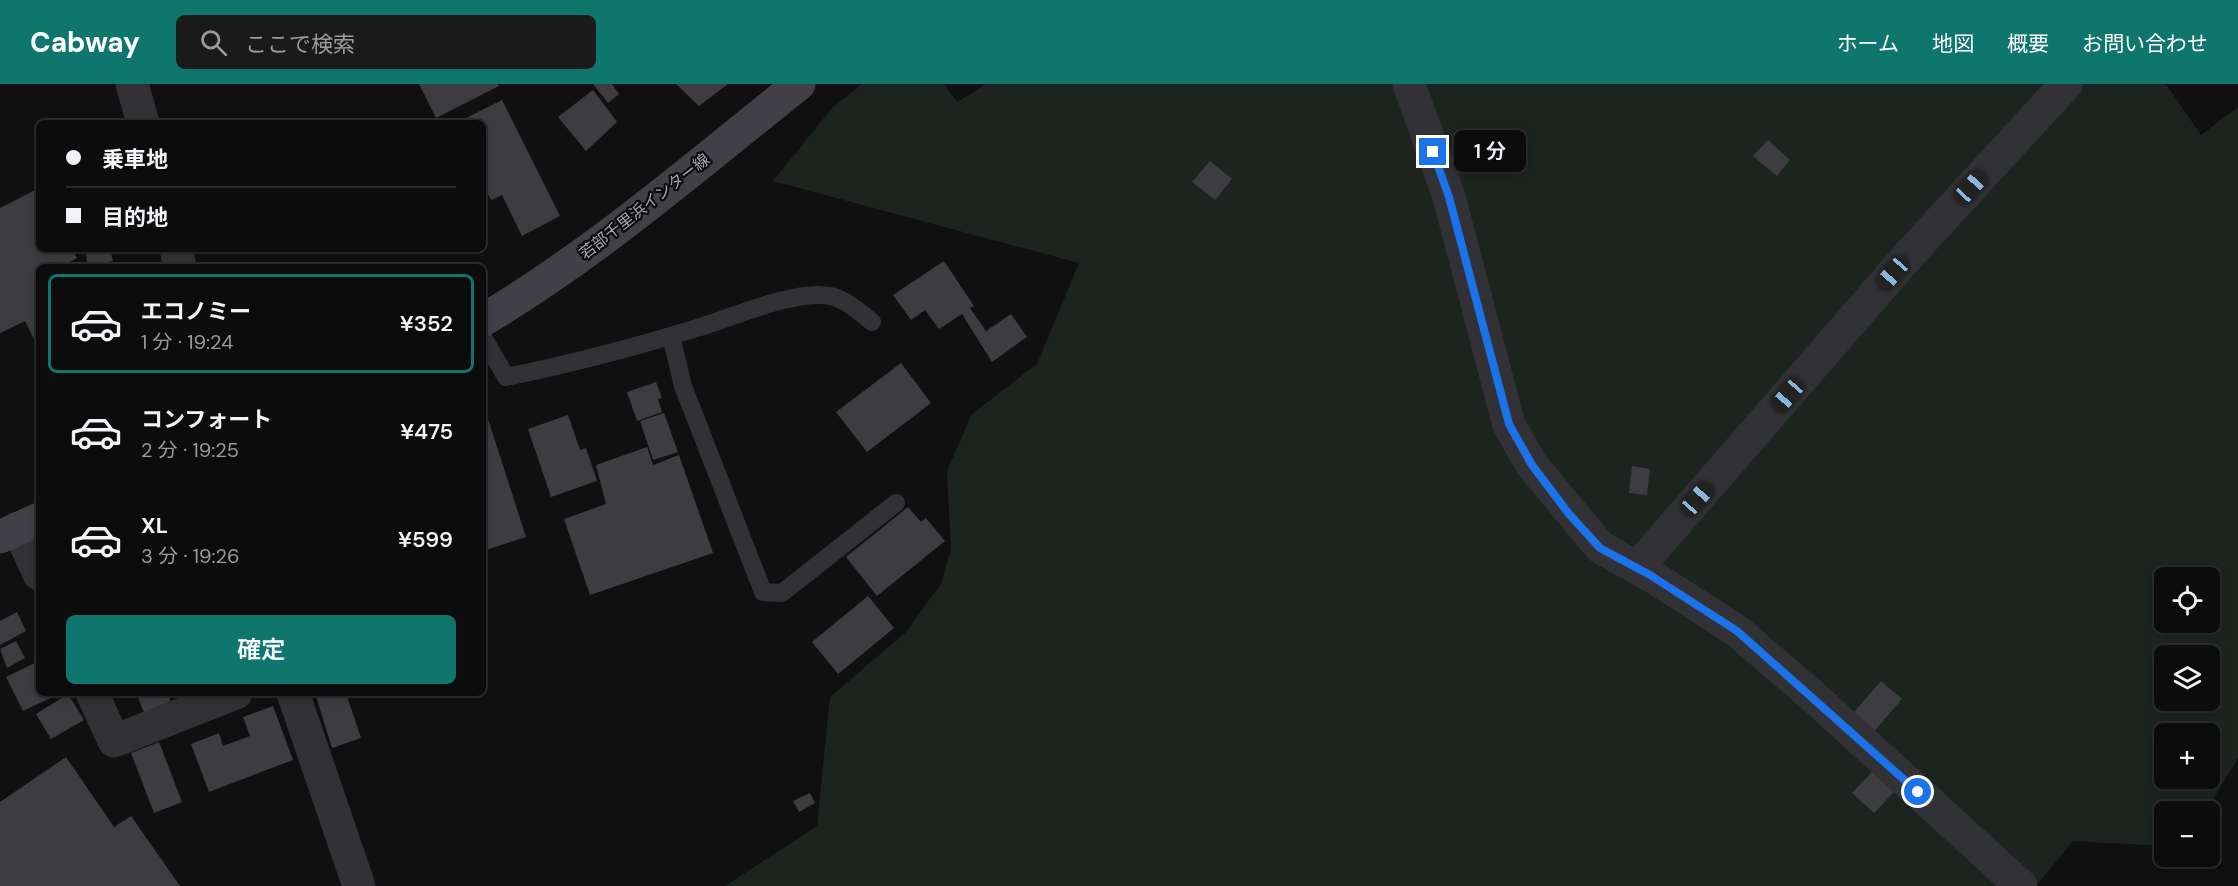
<!DOCTYPE html>
<html lang="ja">
<head>
<meta charset="utf-8">
<style>
  :root { --surface:#0c0c0d; --page:#1a1a1b; --text:#f1f3f6; --muted:#9a9b9d; --line:#2c2c2e; --accent:#0f766e }
  body { margin:0; font-family:"DM Sans","Noto Sans JP",sans-serif; background:var(--page); color:var(--text); height:100vh; display:flex; flex-direction:column; font-size:22px; white-space:nowrap }
  * { box-sizing:border-box; margin:0 }
  p { font-size:20px; color:var(--muted) }
  .icon { flex:none; width:33px; height:33px; fill:none; stroke:currentColor; stroke-width:2; stroke-linecap:round; stroke-linejoin:round }
  .map { position:relative; flex:1; overflow:hidden }
  .details { position:absolute; left:36px; top:180px; width:450px; height:432px; display:flex; flex-direction:column; background:var(--surface); border-radius:9px; box-shadow:0 3px 9px #0003,0 0 0 2px var(--line) }
  .details>* { flex:none }
  .top-card { position:absolute; left:36px; top:36px; width:450px; height:132px; border-radius:9px; box-shadow:0 3px 9px #0003,0 0 0 2px var(--line); display:grid; align-content:center; height:132px; padding:0 30px; background:var(--surface) }
  .controls { position:absolute; left:2154px; top:483px; display:grid; gap:12px }
  .controls a { display:grid; place-items:center; width:66px; height:66px; border-radius:9px; background:var(--surface); box-shadow:0 3px 9px #0003,0 0 0 2px var(--line); font-size:30px }
  .end { position:absolute; width:27px; height:27px; margin:-14px; border:8px solid #1a73e8; background:#fff; box-shadow:0 0 0 3px #fff }
  .from { border-radius:50% }
  .bubble { position:absolute; height:42px; border-radius:9px; background:var(--surface); box-shadow:0 3px 9px #0003,0 0 0 2px var(--line); font-size:20px; font-weight:600; line-height:42px; text-align:center }
  .car { position:absolute; width:18px; height:36px; margin:-18px -9px; border-radius:8px; box-shadow:0 0 4px 2px #0007; background:linear-gradient(#222 24%,#8ab4d8 0 40%,#222 0 76%,#8ab4d8 0 86%,#222 0) }
  .top-card b { display:flex; align-items:center; gap:21px; height:57px; font-size:22px }
  .top-card b+b { border-top:2px solid var(--line) }
  .top-card i { width:15px; height:15px; background:var(--text) }
  ul { padding:10px 0 0; list-style:none }
  li { display:flex; align-items:center; gap:18px; height:99px; margin:0 12px 9px; padding:0 18px; border:3px solid transparent; border-radius:9px }
  li div { flex:1 }
  li b { display:block; font-size:22px }
  li em { font-style:normal; font-weight:600 }
  li.current { border-color:var(--accent) }
  li>.icon { width:54px; height:54px; stroke-width:1.5 }
  .cta { display:flex; gap:12px; margin-top:auto; padding:12px 30px }
  .cta a { flex:1; height:69px; border-radius:9px; background:var(--accent); color:#fff; font-size:24px; font-weight:600; line-height:69px; text-align:center }
  header { display:flex; align-items:center; gap:36px; box-sizing:border-box; height:84px; padding:0 30px; background:var(--accent); color:#fff }
  header strong { font-size:28px }
  nav { display:flex; gap:33px; margin-inline-start:auto; font-size:21px }
  .search { width:420px; height:54px; background:var(--page); display:flex; align-items:center; gap:15px; box-sizing:border-box; padding:0 21px; border-radius:9px; color:var(--muted); font-size:22px }
  .map>svg:first-child { display:block }
  .green { fill:#1d241f; fill-rule:evenodd }
  .building { fill:#3d3d41 }
  .lines { fill:none; stroke-linecap:round; stroke-linejoin:round }
  .service { stroke:#323236; stroke-width:18 }
  .minor { stroke:#323236; stroke-width:33 }
  .secondary { stroke:#404046; stroke-width:33 }
  .route { stroke:#1a73e8; stroke-width:8 }
  .labels { text-anchor:middle; stroke-width:4.5; stroke-linejoin:round; paint-order:stroke }
  .street-label { font-size:16px; fill:#a3a4b1; stroke:#0c0b0c }
</style>
</head>
<body>
<header>
<strong>Cabway</strong>
<div class="search"><svg class="icon" aria-label="search" viewBox="0 0 24 24"><circle cx="10" cy="10" r="6"/><path d="M15 15l6 6"/></svg>ここで検索</div>
<nav><a>ホーム</a><a>地図</a><a>概要</a><a>お問い合わせ</a></nav>
</header>
<div class="map">
<svg width="2238" height="802" viewBox="0 0 2238 802">
  <rect width="100%" height="100%" fill="#101011"/>
  <path class="green" d="M862 0H944L957 18 986 0H2166L2201 51 2238 23V674L2206 727 2164 728V762L2073 757 2036 802H725L817 742 830 613 905 549 941 500 951 465 947 387 972 330 1037 280 1079 179 773 97 832 24ZM2164 494H2210V538H2164ZM2164 572H2210V616H2164ZM2164 650H2210V694H2164Z"/>
  <g class="building">
    <polygon points="419,0 498,0 499,2 436,34"/>
    <polygon points="593,0 612,0 619,10 608,19"/>
    <polygon points="676,0 728,0 699,22"/>
    <polygon points="593,6 617,38 586,67 558,33"/>
    <polygon points="502,16 560,132 522,152 502,111 491,116 483,101 483,39 456,39"/>
    <polygon points="1768,56 1790,76 1777,92 1753,72"/>
    <polygon points="1210,77 1232,95 1215,116 1192,98"/>
    <polygon points="39,104 39,165 72,165 77,174 61,183 39,183 39,265 25,237 0,249 0,124"/>
    <polygon points="85,165 110,165 113,177 88,182"/>
    <polygon points="944,177 974,222 970,224 986,247 1011,230 1027,253 992,278 962,230 939,245 925,226 911,236 893,211"/>
    <polygon points="901,279 931,319 867,368 836,328"/>
    <polygon points="656,298 662,314 658,315 662,328 637,337 627,308"/>
    <polygon points="664,329 678,368 653,376 640,337"/>
    <polygon points="568,331 580,366 586,364 597,397 551,413 528,345"/>
    <polygon points="488,335 526,453 483,467 483,337"/>
    <polygon points="647,363 653,381 679,371 713,469 590,511 564,435 606,420 596,381"/>
    <polygon points="1632,382 1650,385 1647,411 1629,409"/>
    <polygon points="908,423 921,438 926,434 945,457 877,512 846,473"/>
    <polygon points="868,512 894,544 838,590 812,558"/>
    <polygon points="17,528 26,547 0,561 0,537"/>
    <polygon points="16,557 25,574 7,584 0,565"/>
    <polygon points="39,577 39,609 57,611 23,627 6,593"/>
    <polygon points="1881,597 1902,615 1870,652 1849,634"/>
    <polygon points="136,609 167,609 172,620 145,631"/>
    <polygon points="315,609 346,609 361,654 332,664"/>
    <polygon points="68,610 84,636 51,655 36,630"/>
    <polygon points="273,622 293,676 209,708 191,660 219,649 223,662 250,652 243,633"/>
    <polygon points="159,658 182,718 154,729 131,669"/>
    <polygon points="66,673 114,743 131,732 180,802 0,802 0,718"/>
    <polygon points="1872,688 1894,708 1874,729 1852,709"/>
    <polygon points="810,709 815,719 799,728 793,717"/>
  </g>
  <g class="lines">
    <g class="service">
      <polyline points="671,252 683,302 763,508 782,509 896,419"/>
      <path d="M483 253 506 293C571 280 635 263 697 244 730 234 788 209 821 211 842 211 857 226 872 238"/>
    </g>
    <g class="minor">
      <polyline points="132,0 143,39"/>
      <polyline points="1409,0 1449,113 1509,341 1532,381 1600,463 1650,491 1737,547 1815,614 2021,802"/>
      <polyline points="176,165 180,183"/>
      <polyline points="18,444 39,490"/>
      <polyline points="1637,484 1908,172 2066,0"/>
      <polyline points="92,609 114,657 236,609"/>
      <polyline points="293,609 359,802"/>
    </g>
    <g class="secondary">
      <path d="M483 236C596 169 696 82 799 0"/>
      <polyline points="0,453 39,435"/>
    </g>
  </g>
  <g class="lines">
    <polyline class="route" points="1433,68 1449,113 1509,340 1532,381 1569,430 1600,464 1650,491 1737,547 1918,708"/>
  </g>
  <g class="labels">
    <g class="street-label">
      <text transform="translate(644 122) rotate(-38)" y="6">若部千里浜インター線</text>
    </g>
  </g>
</svg>
<div class="controls">
<a><svg class="icon" aria-label="locate" viewBox="0 0 24 24"><circle cx="12" cy="12" r="6"/><path d="M12 2v4M12 18v4M2 12h4M18 12h4"/></svg></a>
<a><svg class="icon" aria-label="layers" viewBox="0 0 24 24"><path d="M12 4l9 5-9 5-9-5zM3 14l9 5 9-5"/></svg></a>
<a>+</a>
<a>−</a>
</div>
<i class="end from" style="left:1918px;top:708px"></i>
<i class="end" style="left:1433px;top:68px"></i>
<div class="bubble" style="left:1454px;top:46px;width:72px">1 分</div>
<i class="car" style="left:1971px;top:103px;rotate:43deg"></i>
<i class="car" style="left:1893px;top:189px;rotate:221deg"></i>
<i class="car" style="left:1788px;top:311px;rotate:221deg"></i>
<i class="car" style="left:1697px;top:415px;rotate:41deg"></i>
<div class="top-card">
<b><i class="from"></i>乗車地</b>
<b><i></i>目的地</b>
</div>
<section class="details">
<ul>
<li class="current"><svg class="icon" aria-label="car" viewBox="0 0 24 24"><path d="M5 17H2v-5l4-1 3-4h7l3 4 3 1v5h-3M9 17h6M6 11h13"/><circle cx="7" cy="17" r="2"/><circle cx="17" cy="17" r="2"/></svg><div><b>エコノミー</b><p>1 分 · 19:24</p></div><em>¥352</em></li>
<li><svg class="icon" aria-label="car" viewBox="0 0 24 24"><path d="M5 17H2v-5l4-1 3-4h7l3 4 3 1v5h-3M9 17h6M6 11h13"/><circle cx="7" cy="17" r="2"/><circle cx="17" cy="17" r="2"/></svg><div><b>コンフォート</b><p>2 分 · 19:25</p></div><em>¥475</em></li>
<li><svg class="icon" aria-label="car" viewBox="0 0 24 24"><path d="M5 17H2v-5l4-1 3-4h7l3 4 3 1v5h-3M9 17h6M6 11h13"/><circle cx="7" cy="17" r="2"/><circle cx="17" cy="17" r="2"/></svg><div><b>XL</b><p>3 分 · 19:26</p></div><em>¥599</em></li>
</ul>
<div class="cta"><a>確定</a></div>
</section>
</div>
</body>
</html>
